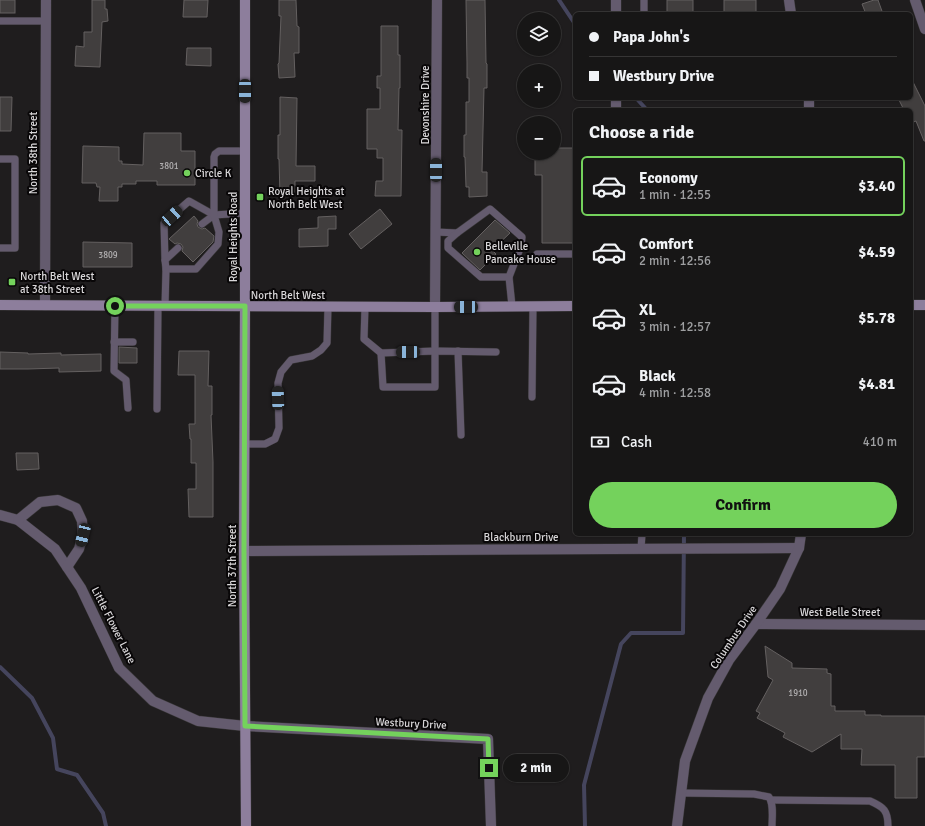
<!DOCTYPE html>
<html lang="en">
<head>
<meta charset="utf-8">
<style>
  :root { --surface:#171616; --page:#201f1f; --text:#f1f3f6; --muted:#9e9fa1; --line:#363535; --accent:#74d25c }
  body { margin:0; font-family:Signika,sans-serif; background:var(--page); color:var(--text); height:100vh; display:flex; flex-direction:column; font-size:15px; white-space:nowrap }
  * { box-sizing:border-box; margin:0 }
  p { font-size:13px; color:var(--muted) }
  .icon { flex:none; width:22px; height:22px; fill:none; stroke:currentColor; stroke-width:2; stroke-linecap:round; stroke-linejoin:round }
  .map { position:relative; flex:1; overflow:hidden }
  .drawer { position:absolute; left:573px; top:108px; width:340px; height:428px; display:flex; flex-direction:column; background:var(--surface); border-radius:6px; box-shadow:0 1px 3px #0004,0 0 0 1px var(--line) }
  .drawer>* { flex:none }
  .hud { position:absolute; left:573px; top:12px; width:340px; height:88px; border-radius:6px; box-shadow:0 1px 3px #0004,0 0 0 1px var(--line); display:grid; align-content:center; height:88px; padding:0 16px; background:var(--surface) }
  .tools { position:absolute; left:517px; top:12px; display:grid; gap:8px }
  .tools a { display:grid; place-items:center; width:44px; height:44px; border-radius:50%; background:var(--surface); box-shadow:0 1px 3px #0004,0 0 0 1px var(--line); font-size:20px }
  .end { position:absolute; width:18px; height:18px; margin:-9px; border:5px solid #74d25c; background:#111; box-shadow:0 0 0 2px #111 }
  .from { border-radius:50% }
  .bubble { position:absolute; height:28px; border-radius:14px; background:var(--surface); box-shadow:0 1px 3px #0004,0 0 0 1px var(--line); font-size:13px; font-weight:800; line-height:28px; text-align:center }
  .car { position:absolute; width:12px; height:24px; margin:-12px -6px; border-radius:5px; box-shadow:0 0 3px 1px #0007; background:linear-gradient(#222 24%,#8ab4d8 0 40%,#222 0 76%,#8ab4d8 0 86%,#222 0) }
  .hud b { display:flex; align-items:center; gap:14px; height:38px; font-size:15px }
  .hud b+b { border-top:1px solid var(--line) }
  .hud i { width:10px; height:10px; background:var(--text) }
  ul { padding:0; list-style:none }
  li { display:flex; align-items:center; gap:12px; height:60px; margin:0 8px 6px; padding:0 8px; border:2px solid transparent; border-radius:6px }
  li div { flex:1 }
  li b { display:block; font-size:15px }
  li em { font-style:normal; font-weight:800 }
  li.current { border-color:var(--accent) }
  li>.icon { width:36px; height:36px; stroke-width:1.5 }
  h2 { padding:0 16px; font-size:18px; line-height:48px }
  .pay { display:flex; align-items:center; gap:10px; height:44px; padding:0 16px; font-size:15px }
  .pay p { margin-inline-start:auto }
  .button { display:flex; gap:8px; margin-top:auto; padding:8px 16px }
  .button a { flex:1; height:46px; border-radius:24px; background:var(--accent); color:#111; font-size:16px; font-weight:800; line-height:46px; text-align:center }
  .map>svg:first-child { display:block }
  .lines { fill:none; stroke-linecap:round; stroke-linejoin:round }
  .stream { stroke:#45455d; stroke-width:4 }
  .building { fill:#413e3e; stroke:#646060 }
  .lane-casing { stroke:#393738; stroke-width:8 }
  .street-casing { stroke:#393738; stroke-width:11 }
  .secondary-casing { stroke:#393738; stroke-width:11 }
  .lane { stroke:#645b6e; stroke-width:7 }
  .street { stroke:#645b6e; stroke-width:10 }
  .secondary { stroke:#8d7e9c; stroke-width:10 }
  .route { stroke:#74d25c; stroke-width:5 }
  .poi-dot { fill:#74d25c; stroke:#090708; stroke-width:1.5 }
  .labels { text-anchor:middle; stroke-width:4; stroke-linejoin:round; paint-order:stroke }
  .number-label { font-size:9px; fill:#b3b1b2 }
  .street-label { font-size:11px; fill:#d9d7d9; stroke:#090708 }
  .poi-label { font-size:11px; fill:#d9d7d9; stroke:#090708; text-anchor:start }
</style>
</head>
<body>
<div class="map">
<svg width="925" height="826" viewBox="0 0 925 826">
  <rect width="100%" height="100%" fill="#1f1d1e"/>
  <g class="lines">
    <g class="stream">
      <polyline points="559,0 575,24"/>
      <polyline points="636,98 647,110"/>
      <polyline points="0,667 32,698 53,738 57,769 77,775 103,813 106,826"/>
      <polyline points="585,826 584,785 621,644 631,633 683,633 684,534"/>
    </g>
  </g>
  <g class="building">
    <rect x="0" y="0" width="15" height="13"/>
    <polygon points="92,0 105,0 105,9 107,9 108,21 102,22 100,67 75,66 76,46 84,47 84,32 92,32"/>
    <polygon points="184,0 208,0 207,17 183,17"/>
    <polygon points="279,0 296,0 297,26 299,27 299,53 294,53 295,77 279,78 278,64 279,63 281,16 279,16"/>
    <polygon points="466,0 485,0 486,63 487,64 487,88 484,88 482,172 487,172 487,196 469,197 469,187 466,187 465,157 464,157 464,135 466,135 466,102 469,102 469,78 467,78 467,63"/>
    <rect x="667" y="0" width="26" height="14"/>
    <rect x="724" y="0" width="32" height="14"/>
    <polygon points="874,0 878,0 883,14 866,14 862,4"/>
    <polygon points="381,26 398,26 398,55 400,55 400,88 399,88 398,130 402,130 401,196 375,196 376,181 383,181 383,158 377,158 377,149 367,149 367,109 380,109 380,88 377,88 377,76 381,76"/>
    <polygon points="187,48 211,48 211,66 186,65"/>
    <polygon points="911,78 925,106 925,141 924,141 916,121 911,123 911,110 904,110 898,98 911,98"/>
    <polygon points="0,97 12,97 11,131 0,131"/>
    <polygon points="280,97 297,98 296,166 315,166 315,181 295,181 295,195 280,196 279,159 278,159 278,135 280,135"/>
    <polygon points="144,133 181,133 181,151 195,151 195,185 157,185 157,181 136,181 136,184 122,184 122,187 118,187 118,201 99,201 100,187 97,187 96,183 82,183 83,146 119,147 119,161 122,161 122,164 143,165"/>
    <polygon points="554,148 575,148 575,243 542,243 542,175 535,175 535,153 554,153"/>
    <polygon points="380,209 392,224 361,249 349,234"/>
    <polygon points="194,216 198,221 197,224 198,227 202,229 205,228 214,236 213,242 193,262 182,251 183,247 181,244 177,243 175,244 169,239"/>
    <polygon points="336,216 336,229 328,229 328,246 299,247 299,229 318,228 318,217"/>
    <polygon points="495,220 510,233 492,250 496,254 480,270 462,253"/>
    <polygon points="83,242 132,243 132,267 83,267"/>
    <polygon points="119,347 137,348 137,363 119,363"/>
    <polygon points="179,351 209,351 208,386 212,386 212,415 211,415 213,462 213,517 189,517 188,489 196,489 196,463 191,463 191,439 190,439 189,424 195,424 195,375 178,375"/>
    <polygon points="0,352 28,353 28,354 61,353 61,355 101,354 101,371 59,372 59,368 28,369 0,369"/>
    <polygon points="16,453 38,453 39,469 17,470"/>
    <polygon points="765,646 792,663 792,668 827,669 827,673 831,674 831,706 835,706 835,711 865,711 865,715 881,715 881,716 925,716 925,757 917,757 917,798 895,798 895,765 861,765 862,749 841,749 841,734 812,752 783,737 785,733 757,718 760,713 756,711 773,680 768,677"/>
  </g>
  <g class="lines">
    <defs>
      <g id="lane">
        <polyline points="644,0 644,14"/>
        <polyline points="0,21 45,21"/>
        <polyline points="0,159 15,159 15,248 0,248"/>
        <polyline points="202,224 214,215 245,213"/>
        <polyline points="436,232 457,233 490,209 522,237 521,246 509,277 512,306"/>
        <polyline points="457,233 448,241 448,248 481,277 509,277"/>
        <polyline points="537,254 575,254"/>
        <polyline points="165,260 164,223 189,201 214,215"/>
        <polyline points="166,269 196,269 218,244 219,232 214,215 214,157 215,154 219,151 245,151"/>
        <polyline points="115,306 114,371 126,380 128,408"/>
        <polyline points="165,306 166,269 165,260 178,248"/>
        <polyline points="365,307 364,339 381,353 435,351 496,352"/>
        <polyline points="114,342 133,342"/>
        <polyline points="458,351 461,435"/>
        <polyline points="381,353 383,387 435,387 435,307"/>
        <polyline points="532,397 533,306"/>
        <polyline points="157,409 158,306"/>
        <polyline points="244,444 265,444 275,439 279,428 278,383 281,372 291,360 312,356 321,350 327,343 328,307"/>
        <polyline points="641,549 642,534"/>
        <path d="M681 793 754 794 769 797C774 805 772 817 772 826"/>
        <path d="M771 800 870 801C884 807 888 811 888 826"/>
      </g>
      <g id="street">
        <polyline points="616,0 616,14"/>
        <polyline points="789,0 791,14"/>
        <polyline points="915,0 925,29"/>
        <polyline points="616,98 616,110"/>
        <polyline points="809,98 809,110"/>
        <polyline points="45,305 46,0"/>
        <polyline points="435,307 437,0"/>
        <polyline points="0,515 18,520 55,549 81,588 119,668 153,701 198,721 245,726 488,739 491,826"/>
        <polyline points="18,520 40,502 58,500 76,508 82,521 83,535 79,549 67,567"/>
        <polyline points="244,551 799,548"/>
        <polyline points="756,624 925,625"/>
        <polyline points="677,826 685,761 708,698 729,660 756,624 780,589 799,548 801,534"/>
      </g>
      <g id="secondary">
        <polyline points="245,0 245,306 244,551 246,826"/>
        <polyline points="0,305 435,307 575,306"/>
        <polyline points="911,305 925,305"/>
      </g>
    </defs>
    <use href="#lane" class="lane-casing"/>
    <use href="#street" class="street-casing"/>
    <use href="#secondary" class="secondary-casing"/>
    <use href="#lane" class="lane"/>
    <use href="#street" class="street"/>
    <use href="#secondary" class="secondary"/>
  </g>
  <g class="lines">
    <polyline class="route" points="115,306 245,306 244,551 245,726 488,739 489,768"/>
  </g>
  <g class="poi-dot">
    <circle cx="187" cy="173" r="4"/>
    <rect x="256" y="193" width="8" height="8" rx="2"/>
    <circle cx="477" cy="252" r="4"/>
    <rect x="8" y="278" width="8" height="8" rx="2"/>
  </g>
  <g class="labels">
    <g class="number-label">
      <text x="169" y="169">3801</text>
      <text x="108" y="258">3809</text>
      <text x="798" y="696">1910</text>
    </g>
    <g class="street-label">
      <text transform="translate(425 105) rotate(-90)" y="4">Devonshire Drive</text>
      <text transform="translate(33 153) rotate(-90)" y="4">North 38th Street</text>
      <text transform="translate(233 237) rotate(-90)" y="4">Royal Heights Road</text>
      <text x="288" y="299">North Belt West</text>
      <text x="521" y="541">Blackburn Drive</text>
      <text transform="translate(232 566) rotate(-90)" y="4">North 37th Street</text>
      <text x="840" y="616">West Belle Street</text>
      <text transform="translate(114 625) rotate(63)" y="4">Little Flower Lane</text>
      <text transform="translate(733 637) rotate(-56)" y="4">Columbus Drive</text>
      <text transform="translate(411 723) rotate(3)" y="4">Westbury Drive</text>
    </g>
    <g class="poi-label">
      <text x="195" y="177">Circle K</text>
      <text x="268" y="195">Royal Heights at<tspan x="268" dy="13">North Belt West</tspan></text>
      <text x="485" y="250">Belleville<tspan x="485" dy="13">Pancake House</tspan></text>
      <text x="20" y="280">North Belt West<tspan x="20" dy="13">at 38th Street</tspan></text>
    </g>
  </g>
</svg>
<div class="tools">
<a><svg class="icon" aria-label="layers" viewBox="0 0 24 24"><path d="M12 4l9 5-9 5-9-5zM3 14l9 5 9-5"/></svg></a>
<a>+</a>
<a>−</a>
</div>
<i class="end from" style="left:115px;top:306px"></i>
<i class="end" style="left:489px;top:768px"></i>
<div class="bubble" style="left:503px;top:754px;width:66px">2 min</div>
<i class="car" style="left:245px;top:91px;rotate:180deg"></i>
<i class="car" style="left:436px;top:170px;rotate:0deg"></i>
<i class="car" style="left:172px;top:216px;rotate:48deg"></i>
<i class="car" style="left:466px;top:307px;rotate:270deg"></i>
<i class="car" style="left:408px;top:352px;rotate:269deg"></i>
<i class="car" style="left:278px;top:398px;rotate:358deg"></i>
<i class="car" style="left:83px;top:535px;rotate:194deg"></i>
<div class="hud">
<b><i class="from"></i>Papa John's</b>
<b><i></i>Westbury Drive</b>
</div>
<section class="drawer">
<h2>Choose a ride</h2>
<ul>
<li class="current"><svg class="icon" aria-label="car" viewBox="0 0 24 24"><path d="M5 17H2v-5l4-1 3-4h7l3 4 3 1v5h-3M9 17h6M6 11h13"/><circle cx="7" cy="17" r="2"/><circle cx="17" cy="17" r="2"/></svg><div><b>Economy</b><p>1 min · 12:55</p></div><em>$3.40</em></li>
<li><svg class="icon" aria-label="car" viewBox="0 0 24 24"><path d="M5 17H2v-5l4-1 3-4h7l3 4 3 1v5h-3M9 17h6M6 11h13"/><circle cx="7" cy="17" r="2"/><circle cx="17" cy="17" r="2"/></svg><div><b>Comfort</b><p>2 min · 12:56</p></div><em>$4.59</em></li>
<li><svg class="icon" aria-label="car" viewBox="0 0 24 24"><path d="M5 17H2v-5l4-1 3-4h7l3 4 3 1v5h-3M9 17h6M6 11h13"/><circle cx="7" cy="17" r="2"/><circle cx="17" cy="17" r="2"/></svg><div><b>XL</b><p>3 min · 12:57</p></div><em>$5.78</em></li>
<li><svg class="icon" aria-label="car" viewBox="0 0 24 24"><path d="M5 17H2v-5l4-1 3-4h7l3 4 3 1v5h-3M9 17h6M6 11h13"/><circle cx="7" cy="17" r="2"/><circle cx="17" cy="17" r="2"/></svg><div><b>Black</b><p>4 min · 12:58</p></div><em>$4.81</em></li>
</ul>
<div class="pay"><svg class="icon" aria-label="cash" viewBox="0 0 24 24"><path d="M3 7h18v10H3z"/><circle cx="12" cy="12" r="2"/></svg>Cash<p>410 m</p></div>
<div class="button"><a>Confirm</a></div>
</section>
</div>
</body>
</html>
